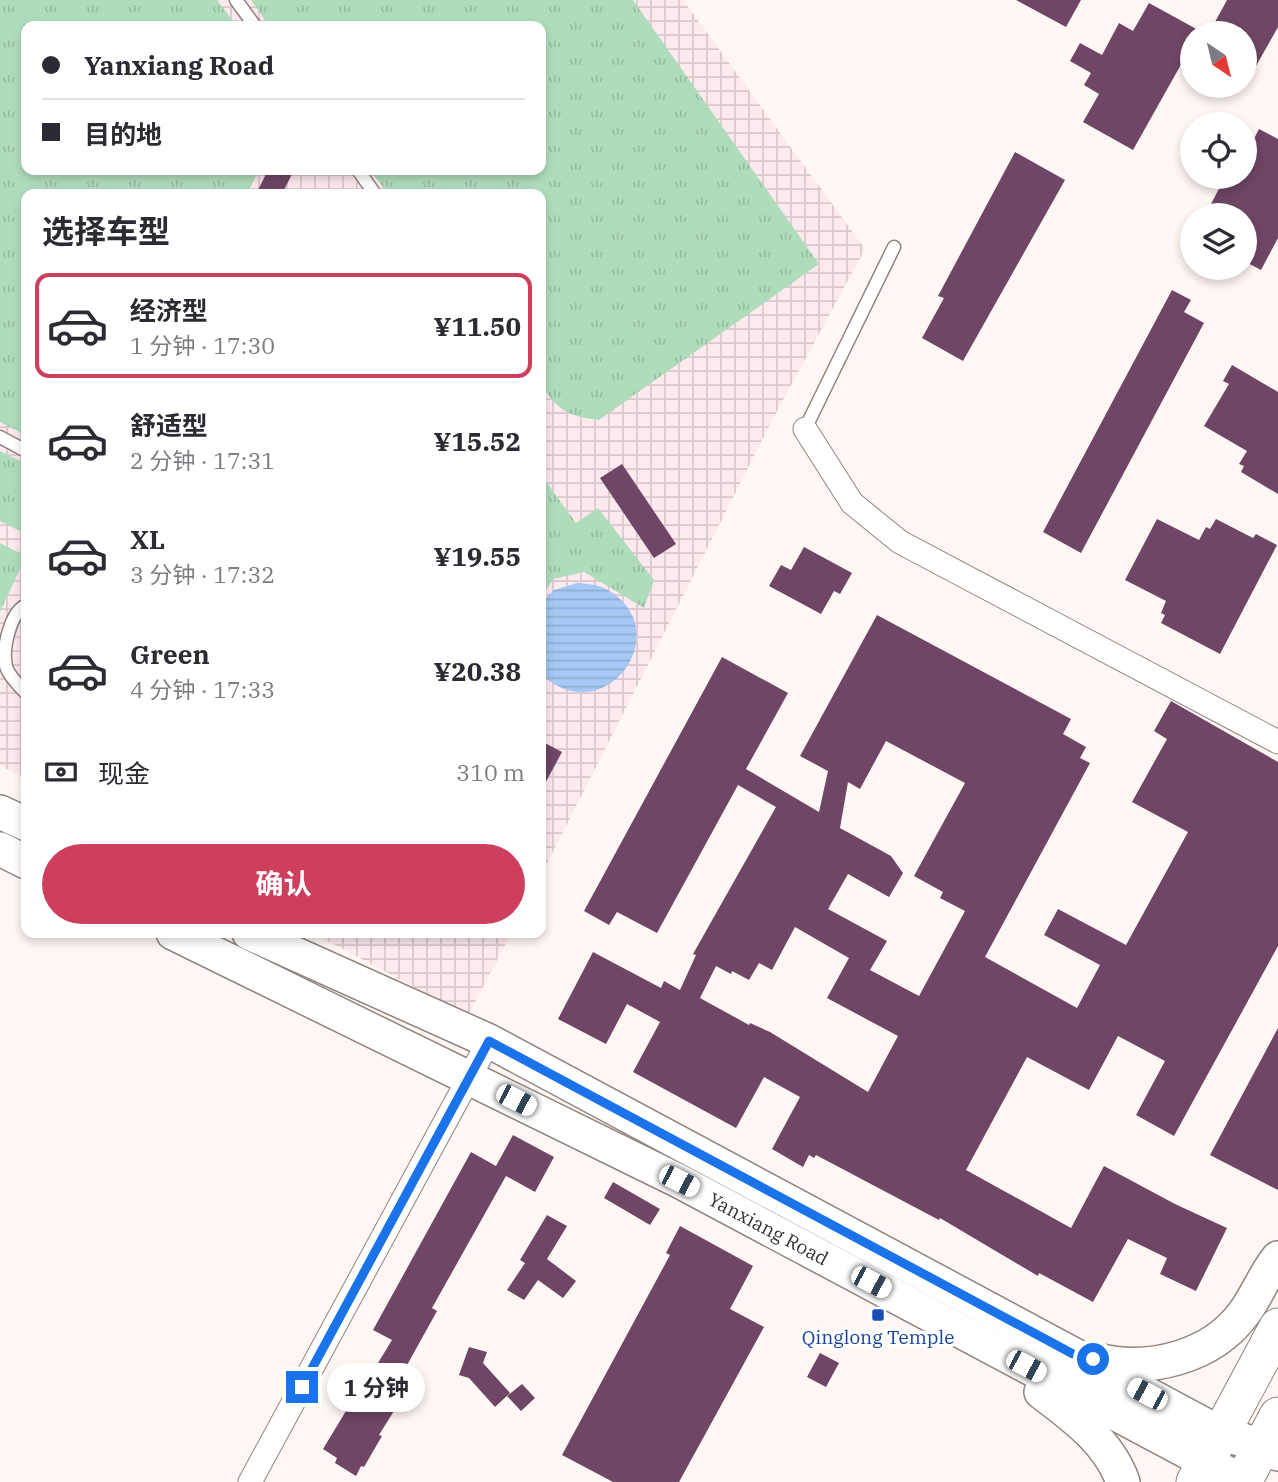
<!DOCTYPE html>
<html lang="zh">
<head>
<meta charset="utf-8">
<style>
  :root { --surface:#fff; --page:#f2f2f3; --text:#2b2b33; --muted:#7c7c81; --line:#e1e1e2; --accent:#ce3e5d }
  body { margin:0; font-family:"IBM Plex Serif","Noto Sans SC",serif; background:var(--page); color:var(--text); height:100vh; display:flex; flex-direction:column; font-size:26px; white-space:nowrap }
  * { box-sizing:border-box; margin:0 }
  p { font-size:23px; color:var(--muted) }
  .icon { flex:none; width:38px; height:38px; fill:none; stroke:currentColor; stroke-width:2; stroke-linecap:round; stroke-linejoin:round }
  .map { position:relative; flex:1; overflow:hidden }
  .details { position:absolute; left:21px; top:189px; width:525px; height:749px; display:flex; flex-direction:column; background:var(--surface); border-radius:14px; box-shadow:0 4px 10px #0003 }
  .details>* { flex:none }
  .guide { position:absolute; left:21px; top:21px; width:525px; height:154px; border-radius:14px; box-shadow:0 4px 10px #0003; display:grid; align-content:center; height:154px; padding:0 21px; background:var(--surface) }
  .needle { width:46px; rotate:145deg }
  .tools { position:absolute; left:1180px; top:21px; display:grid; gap:14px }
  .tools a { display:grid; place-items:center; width:77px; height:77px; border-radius:50%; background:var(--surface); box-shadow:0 4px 10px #0003; font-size:35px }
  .end { position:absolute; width:32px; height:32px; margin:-16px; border:9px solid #1a73e8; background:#fff; box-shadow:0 0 0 4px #fff }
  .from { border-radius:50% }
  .bubble { position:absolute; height:49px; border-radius:24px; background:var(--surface); box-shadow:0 4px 10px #0003; font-size:23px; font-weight:700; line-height:49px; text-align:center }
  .car { position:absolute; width:21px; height:42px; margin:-21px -10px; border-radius:9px; box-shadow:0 0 5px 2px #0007; background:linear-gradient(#fff 24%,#345 0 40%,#fff 0 76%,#345 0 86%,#fff 0) }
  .guide b { display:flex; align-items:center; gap:24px; height:66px; font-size:26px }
  .guide b+b { border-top:2px solid var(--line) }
  .guide i { width:18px; height:18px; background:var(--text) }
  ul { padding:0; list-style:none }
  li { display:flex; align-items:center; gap:21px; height:105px; margin:0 14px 10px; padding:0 7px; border:4px solid transparent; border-radius:14px }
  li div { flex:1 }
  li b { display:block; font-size:26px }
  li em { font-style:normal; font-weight:700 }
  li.active { border-color:var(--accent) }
  li>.icon { width:63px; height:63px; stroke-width:1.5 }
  h2 { padding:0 21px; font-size:32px; line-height:84px }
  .pay { display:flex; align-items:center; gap:18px; height:77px; padding:0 21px; font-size:26px }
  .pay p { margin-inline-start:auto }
  .primary-button { display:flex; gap:14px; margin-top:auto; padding:14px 21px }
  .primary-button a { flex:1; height:80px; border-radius:42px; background:var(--accent); color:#fff; font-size:28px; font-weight:700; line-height:80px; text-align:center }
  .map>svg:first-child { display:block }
  .industrial { fill:url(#industrial-grid); fill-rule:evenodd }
  .grass { fill:url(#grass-tufts) }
  .water { fill:url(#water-rules) }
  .building { fill:#6f4665; fill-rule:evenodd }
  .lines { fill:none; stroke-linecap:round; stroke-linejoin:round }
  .lane-casing { stroke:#8f847e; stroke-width:15 }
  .street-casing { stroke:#8f847e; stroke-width:25 }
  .secondary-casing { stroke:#8f847e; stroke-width:36 }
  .primary-casing { stroke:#8f847e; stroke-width:39 }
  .lane { stroke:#fff; stroke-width:12 }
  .street { stroke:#fff; stroke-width:23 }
  .secondary { stroke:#fff; stroke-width:33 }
  .primary { stroke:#fff; stroke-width:37 }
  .route { stroke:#1a73e8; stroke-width:9 }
  .transit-dot { fill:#1a4fb4; stroke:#fff; stroke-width:2.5 }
  .labels { text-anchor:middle; stroke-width:7; stroke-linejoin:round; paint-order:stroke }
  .street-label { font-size:19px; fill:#373330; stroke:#fff }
  .transit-label { font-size:19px; fill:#164399; stroke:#fff }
</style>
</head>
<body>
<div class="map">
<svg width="1278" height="1482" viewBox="0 0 1278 1482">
  <defs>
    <pattern id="industrial-grid" width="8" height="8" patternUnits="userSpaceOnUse" patternTransform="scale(1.75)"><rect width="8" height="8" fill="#fee9ef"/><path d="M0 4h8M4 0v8" fill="none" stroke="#dac8cd"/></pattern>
    <pattern id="grass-tufts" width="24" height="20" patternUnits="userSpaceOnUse" patternTransform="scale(1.75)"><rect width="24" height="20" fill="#afddbc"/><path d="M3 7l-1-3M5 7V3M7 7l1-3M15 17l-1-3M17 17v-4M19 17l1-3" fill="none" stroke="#97bea2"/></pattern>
    <pattern id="water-rules" width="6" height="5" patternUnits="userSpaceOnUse" patternTransform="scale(1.75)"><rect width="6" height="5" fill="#a5c9f4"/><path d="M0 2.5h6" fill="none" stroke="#8fadd2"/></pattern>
  </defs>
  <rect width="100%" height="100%" fill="#fff7f4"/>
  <g class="industrial">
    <path d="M0 0H683L865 249 775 415 541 875V194H26V779L0 765ZM26 26H541V170H26Z"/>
    <polygon points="313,933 511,933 468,1016"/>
  </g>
  <g class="grass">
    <polygon points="0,0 217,0 237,26 26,26 26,170 259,170 247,194 26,194 26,435 0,422"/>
    <path d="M251 0H633L819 264 599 420C567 416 559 411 541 385V194H388L370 170H541V26H269Z"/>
    <polygon points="0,451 26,464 26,534 0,521"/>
    <polygon points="541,480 547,483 576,523 598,508 654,580 644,608 584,572 553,579 541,598"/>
    <polygon points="0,543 26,556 0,612"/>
  </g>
  <path class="water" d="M577 583C586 584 596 584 604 588 681 627 606 735 541 674V603L554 590Z"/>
  <g class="building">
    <polygon points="1016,0 1081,0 1066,27"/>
    <polygon points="1227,0 1278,0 1278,27 1256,66 1244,59 1244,33 1209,33"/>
    <polygon points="1149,3 1200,31 1198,33 1192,33 1192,45 1133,150 1083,122 1099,94 1084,85 1091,73 1070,61 1080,43 1102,55 1119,23 1133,31"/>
    <polygon points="1259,129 1278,139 1278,238 1261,270 1244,261 1244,215 1213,215 1217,207 1211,204 1225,177 1244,177 1244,158"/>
    <polygon points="1015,152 1065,180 963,361 922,338 944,298 938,296"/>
    <polygon points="268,170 294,170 282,194 256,194"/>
    <polygon points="1172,290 1191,300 1184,312 1204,323 1081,553 1043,532"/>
    <polygon points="1232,365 1278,392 1278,494 1241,472 1244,466 1239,464 1247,451 1204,426 1229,384 1223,381"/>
    <polygon points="622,464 676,544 654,558 600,478"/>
    <polygon points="1157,519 1199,540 1206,527 1210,529 1216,519 1253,538 1256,534 1277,545 1220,654 1161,623 1165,615 1161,613 1166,601 1125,580"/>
    <polygon points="804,547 852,573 840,594 834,591 821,614 769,586 781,565 791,570"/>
    <path d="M877 615 1071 719 1063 734 1086 747 1080 758 1090 763 985 957 1077 1008 1100 965 1044 935 1058 909 1126 945 1188 832 1132 802 1167 739 1154 731 1171 701 1278 762V946L1174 1136 1136 1115 1165 1061 1118 1036 1089 1090 1027 1057 966 1170 1071 1228 1104 1166 1175 1204 1227 1228 1196 1291 1160 1274 1167 1258 1128 1239 1093 1302 1039 1273 1038 1276 940 1218 939 1220 816 1155 814 1158 809 1155 803 1167 772 1149 800 1097 764 1077 736 1128 633 1072 660 1022 627 1004 606 1044 558 1019 593 952 661 988 664 981 680 990 696 955 693 954 776 807 738 785 657 933 617 912 609 925 584 911 722 657 788 693 746 769 819 812 828 771 800 756ZM886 741 965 783 914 876 943 892 940 898 965 911 919 996 870 970 887 941 828 909 848 874 889 897 903 873 891 856 840 828 848 782 860 789ZM795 927 849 958 827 998 898 1036 868 1092 770 1032 750 1023 749 1025 700 998 716 966 731 974 732 971 749 980 759 963 772 970Z"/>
    <polygon points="541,741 562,752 541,791"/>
    <polygon points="1278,1028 1278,1190 1210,1155"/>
    <polygon points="513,1135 554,1157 535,1192 506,1176 432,1308 437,1311 401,1376 408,1380 403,1387 407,1390 379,1435 382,1436 364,1467 361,1466 356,1476 335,1463 337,1458 323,1449 355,1396 351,1394 364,1372 370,1376 392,1340 373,1330 471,1152 496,1166"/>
    <polygon points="613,1182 660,1209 650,1225 604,1198"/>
    <polygon points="547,1215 567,1226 547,1259 576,1281 563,1298 538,1280 524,1300 507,1290 525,1263 520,1260"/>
    <polygon points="680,1226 753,1266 730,1309 764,1327 679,1482 613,1482 562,1455 670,1255 666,1253"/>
    <polygon points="469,1347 487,1352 483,1363 510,1393 495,1407 469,1378 459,1375"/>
    <polygon points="820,1353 839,1363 826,1387 807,1377"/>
    <polygon points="522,1384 535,1398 521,1411 507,1396"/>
  </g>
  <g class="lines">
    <defs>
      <g id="lane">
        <polyline points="236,0 255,26"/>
        <polyline points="358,170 375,194"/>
        <polyline points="805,429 894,247"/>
        <polyline points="0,437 26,451"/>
        <path d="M26 605C10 613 2 649 6 666 8 675 20 687 26 693"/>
      </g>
      <g id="street">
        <polyline points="805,429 852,503 900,542 1278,742"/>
        <polyline points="250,1482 489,1041"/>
      </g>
      <g id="secondary">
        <polyline points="0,812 26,824"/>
        <polyline points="0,849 26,862"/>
        <path id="s1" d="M173 933 679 1181 1244 1482"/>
        <polyline points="249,933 489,1041 1220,1433 1262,1446 1278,1454"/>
        <path d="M1097 1360C1149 1373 1212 1357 1244 1313 1257 1296 1264 1275 1278 1258"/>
        <path d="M1041 1392C1074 1417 1109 1442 1123 1482"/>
      </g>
      <g id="primary">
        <polyline points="1195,1482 1278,1327"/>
        <polyline points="1243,1482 1278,1416"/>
      </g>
    </defs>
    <use href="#lane" class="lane-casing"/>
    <use href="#street" class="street-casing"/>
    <use href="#secondary" class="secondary-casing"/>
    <use href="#primary" class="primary-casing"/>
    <use href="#lane" class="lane"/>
    <use href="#street" class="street"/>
    <use href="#secondary" class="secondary"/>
    <use href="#primary" class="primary"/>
  </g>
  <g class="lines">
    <polyline class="route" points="302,1387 489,1041 1073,1354 1093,1359"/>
  </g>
  <rect class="transit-dot" x="871" y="1308" width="14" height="14" rx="3.5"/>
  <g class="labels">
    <g class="street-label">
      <text dy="7" stroke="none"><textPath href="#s1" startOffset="665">Yanxiang Road</textPath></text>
    </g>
    <g class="transit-label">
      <text x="878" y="1344">Qinglong Temple</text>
    </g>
  </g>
</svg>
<div class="tools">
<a><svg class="needle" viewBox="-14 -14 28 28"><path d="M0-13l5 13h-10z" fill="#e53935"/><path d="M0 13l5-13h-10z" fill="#7c7c81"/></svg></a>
<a><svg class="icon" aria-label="locate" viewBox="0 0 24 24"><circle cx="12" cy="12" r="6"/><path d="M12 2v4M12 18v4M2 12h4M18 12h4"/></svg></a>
<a><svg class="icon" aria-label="layers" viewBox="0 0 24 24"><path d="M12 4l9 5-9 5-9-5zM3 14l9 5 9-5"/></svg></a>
</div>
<i class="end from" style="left:1093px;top:1359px"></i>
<i class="end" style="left:302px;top:1387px"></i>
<div class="bubble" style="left:327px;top:1363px;width:98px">1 分钟</div>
<i class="car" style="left:516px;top:1100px;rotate:117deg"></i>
<i class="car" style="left:679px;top:1181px;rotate:117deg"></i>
<i class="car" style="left:871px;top:1282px;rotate:118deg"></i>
<i class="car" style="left:1026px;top:1366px;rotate:118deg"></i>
<i class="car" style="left:1147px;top:1394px;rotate:298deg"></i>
<div class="guide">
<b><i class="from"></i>Yanxiang Road</b>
<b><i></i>目的地</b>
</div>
<section class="details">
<h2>选择车型</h2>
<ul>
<li class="active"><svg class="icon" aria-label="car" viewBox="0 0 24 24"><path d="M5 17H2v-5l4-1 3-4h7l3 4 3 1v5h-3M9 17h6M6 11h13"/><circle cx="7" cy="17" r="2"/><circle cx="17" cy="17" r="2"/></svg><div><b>经济型</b><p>1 分钟 · 17:30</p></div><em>¥11.50</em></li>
<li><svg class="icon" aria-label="car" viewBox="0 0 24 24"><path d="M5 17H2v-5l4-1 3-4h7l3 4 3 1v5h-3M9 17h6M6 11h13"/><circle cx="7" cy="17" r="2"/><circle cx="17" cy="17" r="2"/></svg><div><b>舒适型</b><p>2 分钟 · 17:31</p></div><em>¥15.52</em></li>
<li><svg class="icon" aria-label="car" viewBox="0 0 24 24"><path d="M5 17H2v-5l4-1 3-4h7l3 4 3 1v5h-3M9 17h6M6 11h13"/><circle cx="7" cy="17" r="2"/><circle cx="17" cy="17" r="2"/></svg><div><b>XL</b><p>3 分钟 · 17:32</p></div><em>¥19.55</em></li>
<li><svg class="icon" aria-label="car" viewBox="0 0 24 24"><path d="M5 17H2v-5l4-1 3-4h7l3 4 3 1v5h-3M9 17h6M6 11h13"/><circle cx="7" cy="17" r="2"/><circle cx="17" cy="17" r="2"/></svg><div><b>Green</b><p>4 分钟 · 17:33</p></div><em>¥20.38</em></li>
</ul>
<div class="pay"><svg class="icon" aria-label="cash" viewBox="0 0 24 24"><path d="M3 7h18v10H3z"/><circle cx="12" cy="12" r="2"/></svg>现金<p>310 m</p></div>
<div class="primary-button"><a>确认</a></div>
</section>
</div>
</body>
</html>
